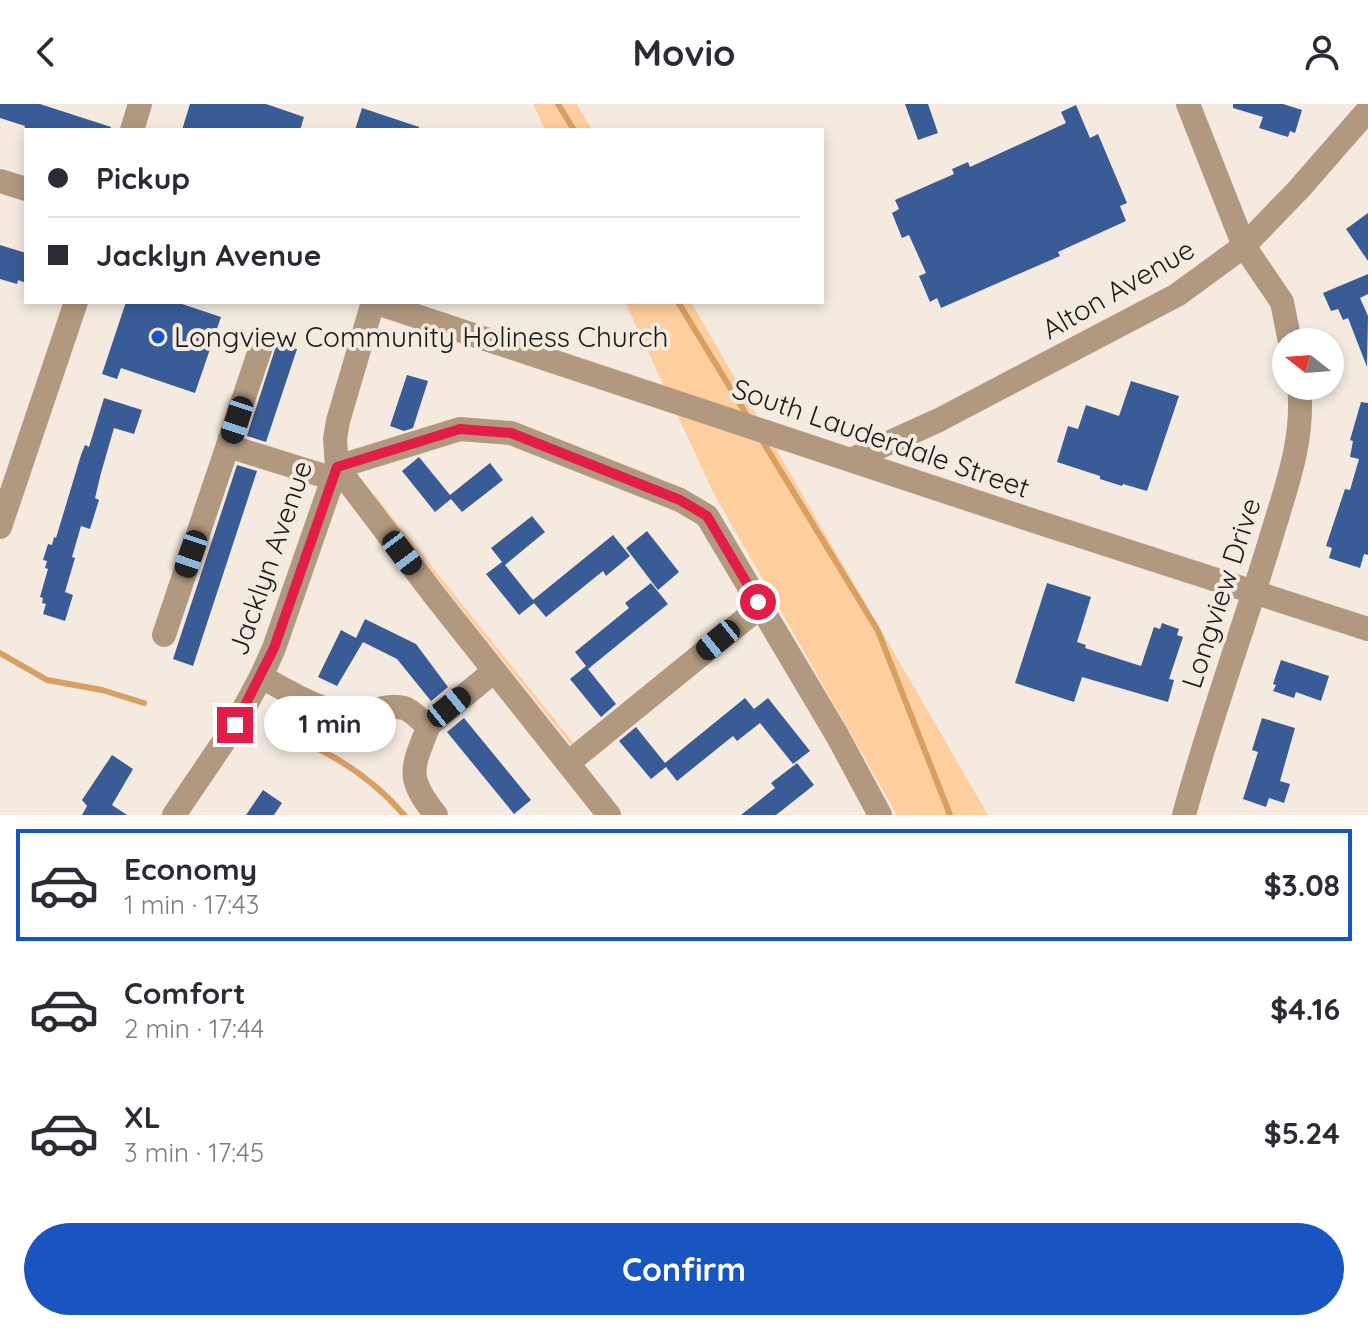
<!DOCTYPE html>
<html lang="en">
<head>
<meta charset="utf-8">
<style>
  :root { --surface:#fff; --page:#f7f7f7; --text:#2b2b33; --muted:#7c7c81; --line:#e1e1e2; --accent:#1855c1 }
  body { margin:0; font-family:Quicksand,sans-serif; background:var(--page); color:var(--text); height:100vh; display:flex; flex-direction:column; font-size:30px; white-space:nowrap }
  * { box-sizing:border-box; margin:0 }
  p { font-size:26px; color:var(--muted) }
  .icon { flex:none; width:44px; height:44px; fill:none; stroke:currentColor; stroke-width:2; stroke-linecap:round; stroke-linejoin:round }
  .map { position:relative; height:711px; overflow:hidden }
  .side { display:flex; flex-direction:column; background:var(--surface); flex:1 }
  .side>* { flex:none }
  .hud { position:absolute; left:24px; top:24px; width:800px; height:176px; border-radius:0px; box-shadow:0 4px 12px #0003; display:grid; align-content:center; height:176px; padding:0 24px; background:var(--surface) }
  .needle { width:52px; rotate:287deg }
  .fabs { position:absolute; left:1272px; top:224px; display:grid; gap:16px }
  .fabs a { display:grid; place-items:center; width:72px; height:72px; border-radius:50%; background:var(--surface); box-shadow:0 4px 12px #0003; font-size:40px }
  .end { position:absolute; width:36px; height:36px; margin:-18px; border:10px solid #e11d48; background:#fff; box-shadow:0 0 0 4px #fff }
  .from { border-radius:50% }
  .bubble { position:absolute; height:56px; border-radius:28px; background:var(--surface); box-shadow:0 4px 12px #0003; font-size:26px; font-weight:700; line-height:56px; text-align:center }
  .car { position:absolute; width:24px; height:48px; margin:-24px -12px; border-radius:10px; box-shadow:0 0 6px 2px #0007; background:linear-gradient(#222 24%,#8ab4d8 0 40%,#222 0 76%,#8ab4d8 0 86%,#222 0) }
  .hud b { display:flex; align-items:center; gap:28px; height:76px; font-size:30px }
  .hud b+b { border-top:2px solid var(--line) }
  .hud i { width:20px; height:20px; background:var(--text) }
  ul { padding:14px 0 0; list-style:none }
  li { display:flex; align-items:center; gap:24px; height:112px; margin:0 16px 12px; padding:0 8px; border:4px solid transparent; border-radius:0px }
  li div { flex:1 }
  li b { display:block; font-size:30px }
  li em { font-style:normal; font-weight:700 }
  li.selected { border-color:var(--accent) }
  li>.icon { width:72px; height:72px; stroke-width:1.5 }
  .cta { display:flex; gap:16px; margin-top:auto; padding:16px 24px }
  .cta a { flex:1; height:92px; border-radius:48px; background:var(--accent); color:#fff; font-size:32px; font-weight:700; line-height:92px; text-align:center }
  header { display:flex; justify-content:space-between; align-items:center; height:104px; padding:0 24px; background:var(--surface); font-size:36px; font-weight:700 }
  .map>svg:first-child { display:block }
  .green { fill:#fece9e }
  .lines { fill:none; stroke-linecap:round; stroke-linejoin:round }
  .stream { stroke:#d89f63; stroke-width:6 }
  .building { fill:#3a5c96 }
  .minor { stroke:#b1987f; stroke-width:24 }
  .route { stroke:#e11d48; stroke-width:10 }
  .poi-dot { fill:#1855c1; stroke:#f4eae0; stroke-width:3 }
  .labels { text-anchor:middle; stroke-width:8; stroke-linejoin:round; paint-order:stroke }
  .street-label { font-size:28px; fill:#1d1a17; stroke:#f4eae0 }
  .poi-label { font-size:28px; fill:#1d1a17; stroke:#f4eae0; text-anchor:start }
</style>
</head>
<body>
<header><svg class="icon" aria-label="back" viewBox="0 0 24 24"><path d="M15 5l-7 7 7 7"/></svg>Movio<svg class="icon" aria-label="person" viewBox="0 0 24 24"><circle cx="12" cy="8" r="4"/><path d="M4 21q1-7 8-7t8 7"/></svg></header>
<div class="map">
<svg width="1368" height="711" viewBox="0 0 1368 711">
  <rect width="100%" height="100%" fill="#f4eae0"/>
  <g class="green">
    <polygon points="533,0 577,0 592,26 545,26"/>
    <polygon points="625,198 691,198 988,711 897,711 713,388"/>
    <polygon points="374,390 575,641 570,640 372,393"/>
  </g>
  <g class="lines">
    <g class="stream">
      <polyline points="558,0 574,26"/>
      <polyline points="678,198 748,313"/>
      <polyline points="760,333 878,527 950,711"/>
      <polyline points="0,549 47,576 102,586 144,599"/>
      <path d="M282 629C330 647 371 672 404 711"/>
    </g>
  </g>
  <g class="building">
    <polygon points="0,0 40,0 111,23 110,26 24,26 25,22 0,14"/>
    <polygon points="190,0 266,0 304,13 300,26 182,26"/>
    <polygon points="905,0 928,0 938,29 918,36"/>
    <polygon points="1233,0 1283,0 1302,6 1295,29 1290,27 1288,33 1259,24 1263,13 1233,4"/>
    <polygon points="1076,1 1090,34 1098,30 1127,99 1120,102 1126,117 1058,148 1060,152 941,204 937,194 930,198 919,172 926,169 909,131 902,134 892,109 899,105 895,96 954,70 952,65 968,58 970,63 1066,19 1061,8"/>
    <polygon points="362,4 419,23 419,26 355,26"/>
    <polygon points="1368,109 1368,157 1346,125"/>
    <polygon points="0,141 26,149 26,179 18,176 17,180 0,175"/>
    <polygon points="1368,170 1368,190 1360,194 1368,212 1367,263 1348,214 1343,216 1338,205 1331,207 1323,189"/>
    <polygon points="126,198 176,198 221,213 195,289 121,264 117,275 102,270"/>
    <polygon points="277,239 297,245 266,338 247,332"/>
    <polygon points="407,271 428,277 413,324 404,327 390,322"/>
    <polygon points="1131,277 1179,292 1147,387 1123,380 1122,382 1100,375 1100,372 1057,358 1068,322 1078,325 1086,301 1119,312"/>
    <polygon points="104,294 142,306 134,330 114,324 101,369 95,394 99,396 90,425 81,422 72,453 75,454 65,488 73,491 65,517 43,510 46,500 42,499 43,494 40,493 48,465 45,464 47,457 43,456 48,440 52,441 54,433 56,434 81,351 85,341 89,343"/>
    <polygon points="1361,298 1368,299 1368,451 1364,450 1360,464 1329,454 1332,444 1326,442 1345,385 1350,386 1359,355 1350,353 1353,337 1350,336"/>
    <polygon points="419,353 450,391 490,359 503,376 462,408 451,395 435,408 402,367"/>
    <polygon points="237,361 257,367 193,562 173,555"/>
    <polygon points="532,412 545,428 505,461 533,496 613,431 630,452 606,472 603,467 546,513 534,499 519,511 486,470 502,458 491,444"/>
    <polygon points="647,427 679,468 658,486 626,444"/>
    <polygon points="651,479 668,500 588,565 616,600 601,613 570,575 586,562 575,548 629,504 625,499"/>
    <polygon points="1047,479 1091,493 1077,538 1086,541 1085,544 1141,562 1154,523 1160,525 1162,519 1179,525 1177,531 1183,533 1169,575 1174,576 1168,598 1082,573 1074,598 1015,579"/>
    <polygon points="365,515 416,540 448,583 431,597 397,555 363,538 337,582 318,573 341,526 356,534"/>
    <polygon points="1281,556 1329,572 1321,597 1296,588 1294,594 1273,587 1276,581 1273,580"/>
    <polygon points="745,594 754,605 768,594 810,647 793,660 760,619 737,637 733,632 677,677 666,663 651,675 619,637 636,623 665,659"/>
    <polygon points="464,614 531,696 514,710 447,628"/>
    <polygon points="1262,614 1295,624 1280,677 1290,680 1284,699 1269,694 1266,703 1243,695 1258,648 1252,646"/>
    <polygon points="112,651 133,665 112,701 127,711 82,711 87,702 82,696"/>
    <polygon points="797,659 814,681 776,711 741,711 775,684 771,679"/>
    <polygon points="263,686 282,699 274,711 246,711"/>
  </g>
  <g class="lines">
    <g class="minor">
      <polyline points="1188,0 1244,142 1282,198 1290,238"/>
      <polyline points="132,26 140,0"/>
      <polyline points="0,77 26,85"/>
      <polyline points="374,198 1022,413 1368,525"/>
      <polyline points="228,342 334,375"/>
      <polyline points="853,355 939,316 1177,191 1244,142 1299,85 1368,6"/>
      <polyline points="0,423 76,198"/>
      <polyline points="164,531 263,237"/>
      <path d="M261 573C287 586 318 607 348 610 366 611 387 599 404 604 414 607 420 618 429 621L494 567"/>
      <path d="M429 621C412 664 405 673 436 711"/>
      <polyline points="568,659 761,502"/>
      <polyline points="174,711 235,621 261,573 274,544 337,363 335,335 338,317 373,198"/>
      <polyline points="609,711 435,492 337,363 460,325 511,329 680,396 707,412 837,631 880,711"/>
      <path d="M1184 711C1209 618 1242 529 1270 437 1285 386 1305 336 1299 282"/>
    </g>
  </g>
  <g class="lines">
    <polyline class="route" points="235,621 274,544 337,363 460,325 511,329 680,396 707,412 758,498"/>
  </g>
  <circle class="poi-dot" cx="158" cy="233" r="8"/>
  <g class="labels">
    <g class="street-label">
      <text transform="translate(1118 185) rotate(-30)" y="10">Alton Avenue</text>
      <text transform="translate(881 334) rotate(19)" y="10">South Lauderdale Street</text>
      <text transform="translate(270 454) rotate(-71)" y="10">Jacklyn Avenue</text>
      <text transform="translate(1221 489) rotate(-72)" y="10">Longview Drive</text>
    </g>
    <g class="poi-label">
      <text x="174" y="243">Longview Community Holiness Church</text>
    </g>
  </g>
</svg>
<div class="fabs">
<a><svg class="needle" viewBox="-14 -14 28 28"><path d="M0-13l5 13h-10z" fill="#e53935"/><path d="M0 13l5-13h-10z" fill="#7c7c81"/></svg></a>
</div>
<i class="end from" style="left:758px;top:498px"></i>
<i class="end" style="left:235px;top:621px"></i>
<div class="bubble" style="left:264px;top:592px;width:132px">1 min</div>
<i class="car" style="left:237px;top:316px;rotate:198deg"></i>
<i class="car" style="left:402px;top:449px;rotate:143deg"></i>
<i class="car" style="left:191px;top:450px;rotate:199deg"></i>
<i class="car" style="left:718px;top:536px;rotate:231deg"></i>
<i class="car" style="left:449px;top:603px;rotate:51deg"></i>
<div class="hud">
<b><i class="from"></i>Pickup</b>
<b><i></i>Jacklyn Avenue</b>
</div>
</div>
<section class="side">
<ul>
<li class="selected"><svg class="icon" aria-label="car" viewBox="0 0 24 24"><path d="M5 17H2v-5l4-1 3-4h7l3 4 3 1v5h-3M9 17h6M6 11h13"/><circle cx="7" cy="17" r="2"/><circle cx="17" cy="17" r="2"/></svg><div><b>Economy</b><p>1 min · 17:43</p></div><em>$3.08</em></li>
<li><svg class="icon" aria-label="car" viewBox="0 0 24 24"><path d="M5 17H2v-5l4-1 3-4h7l3 4 3 1v5h-3M9 17h6M6 11h13"/><circle cx="7" cy="17" r="2"/><circle cx="17" cy="17" r="2"/></svg><div><b>Comfort</b><p>2 min · 17:44</p></div><em>$4.16</em></li>
<li><svg class="icon" aria-label="car" viewBox="0 0 24 24"><path d="M5 17H2v-5l4-1 3-4h7l3 4 3 1v5h-3M9 17h6M6 11h13"/><circle cx="7" cy="17" r="2"/><circle cx="17" cy="17" r="2"/></svg><div><b>XL</b><p>3 min · 17:45</p></div><em>$5.24</em></li>
</ul>
<div class="cta"><a>Confirm</a></div>
</section>
</body>
</html>
